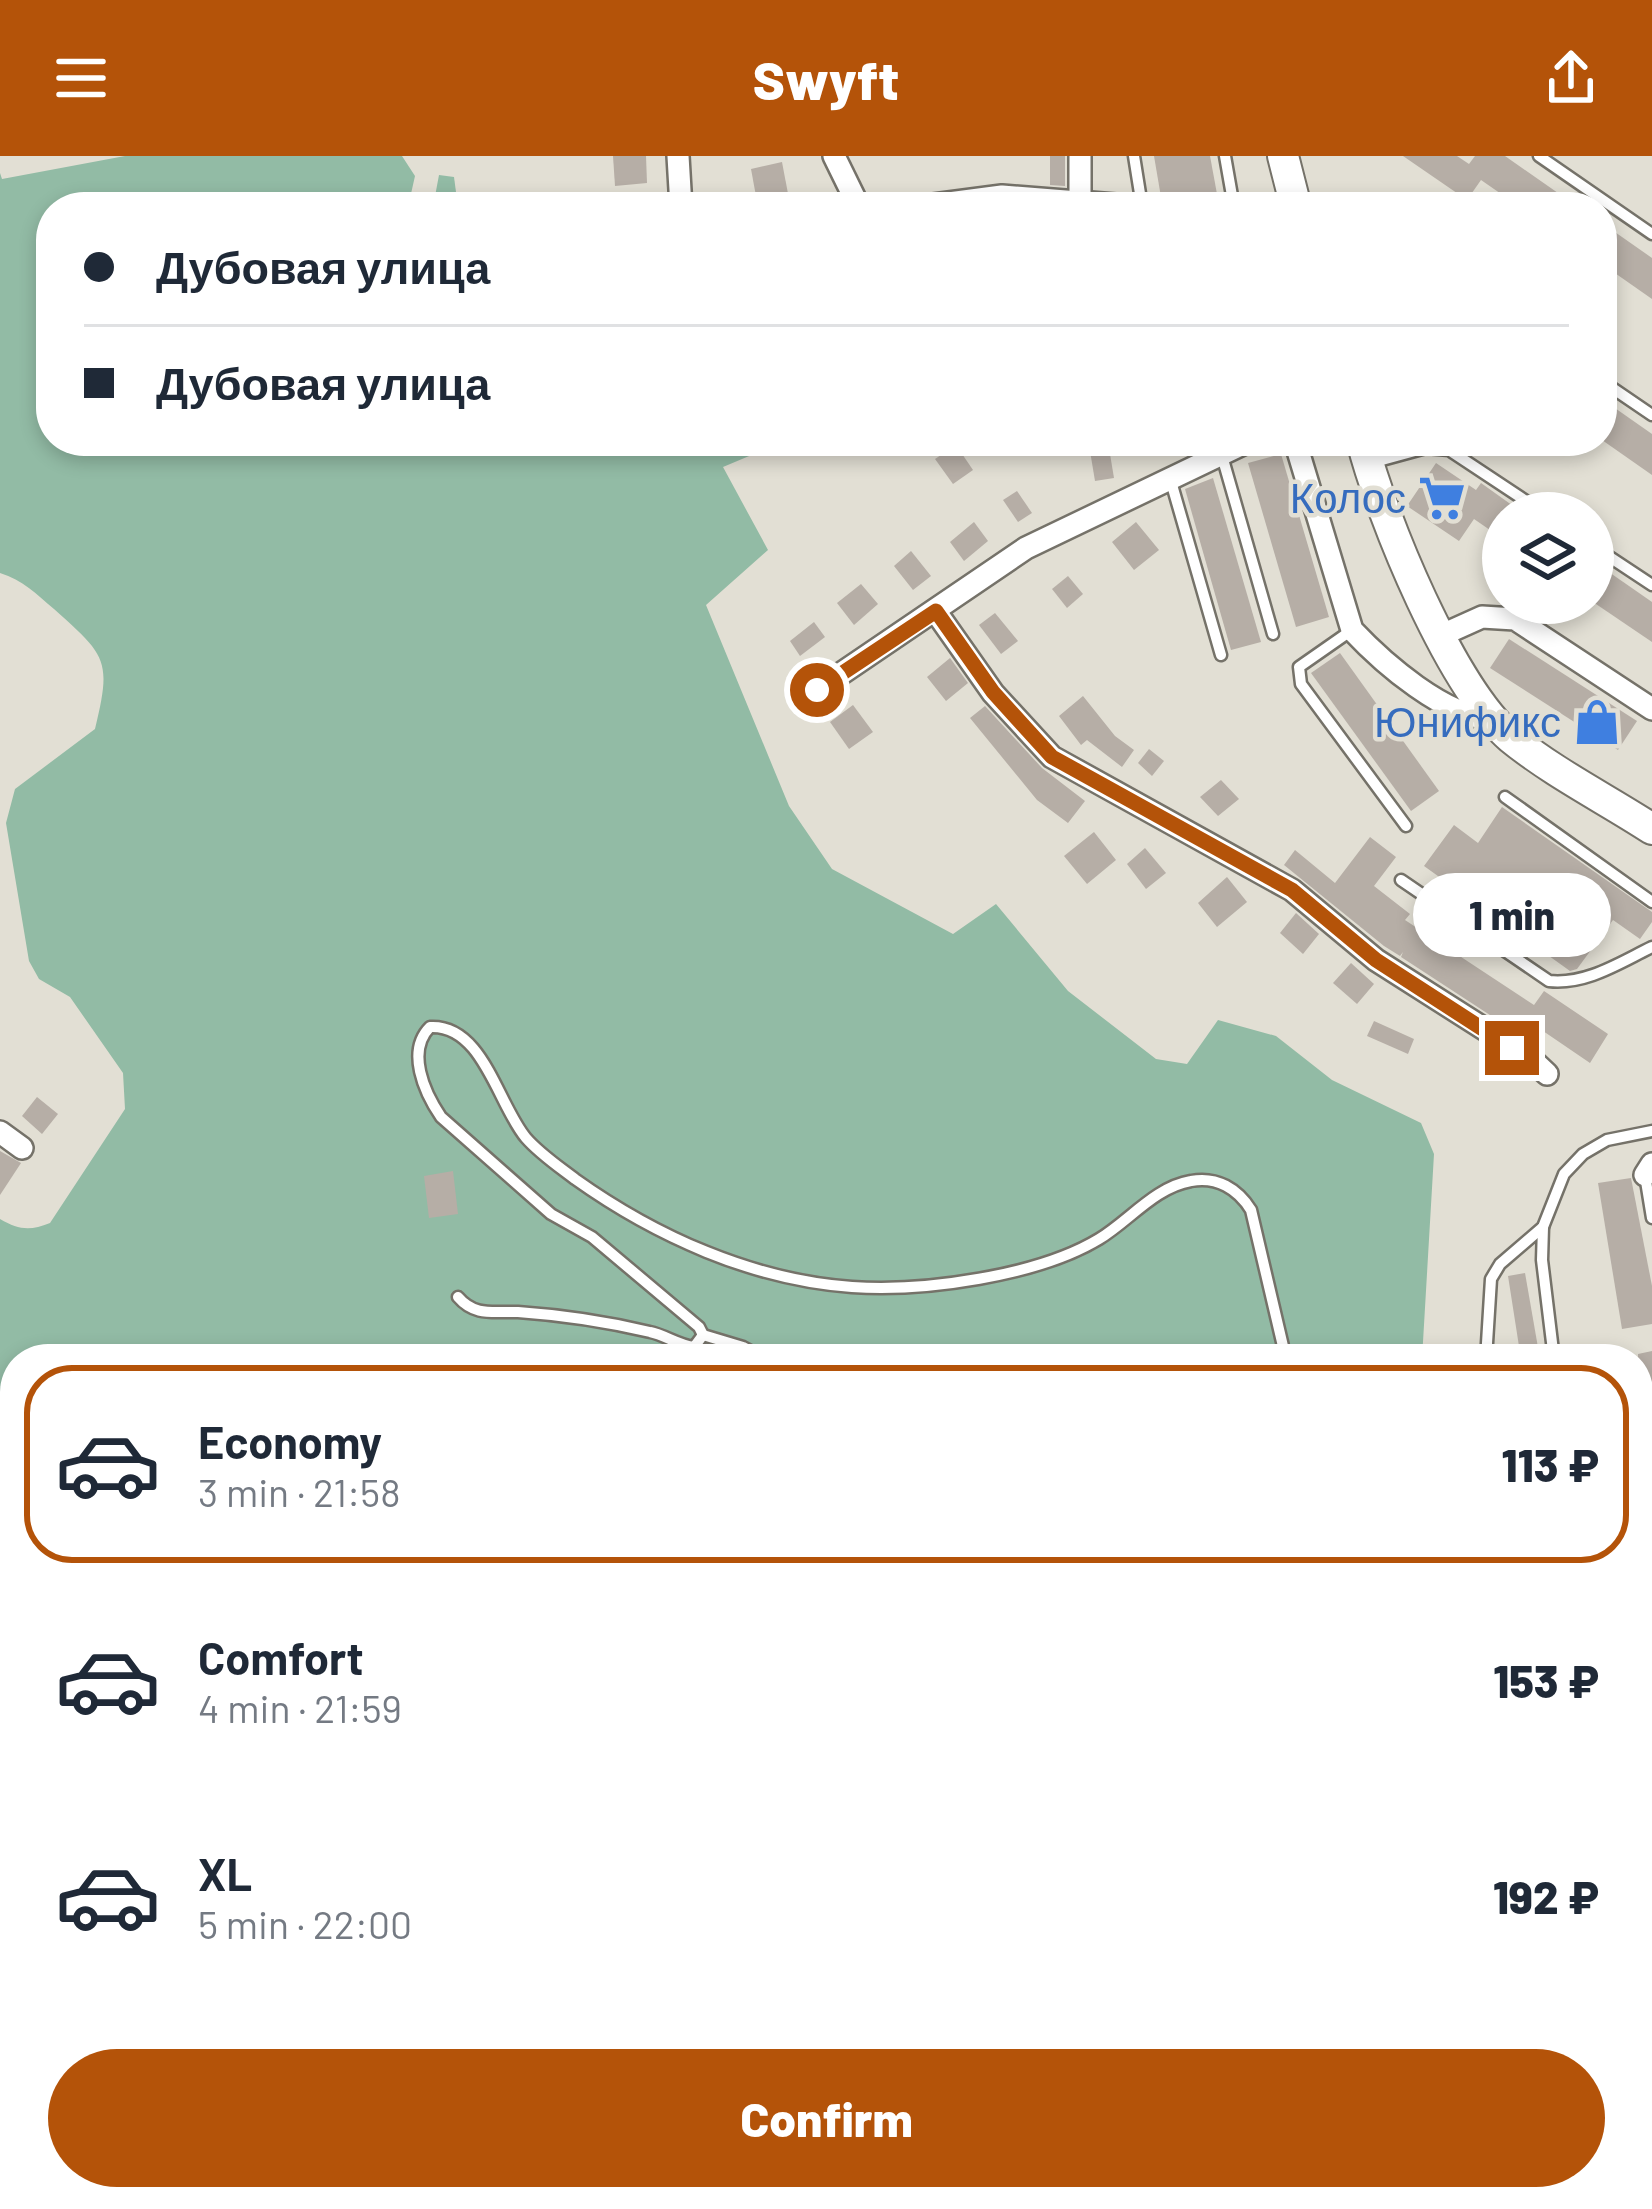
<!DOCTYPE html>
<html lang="en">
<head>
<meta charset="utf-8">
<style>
  :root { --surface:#fff; --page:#f2f2f3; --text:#1f2937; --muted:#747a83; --line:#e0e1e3; --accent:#b45309 }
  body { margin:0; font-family:Barlow,sans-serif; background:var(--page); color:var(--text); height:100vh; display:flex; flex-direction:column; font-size:45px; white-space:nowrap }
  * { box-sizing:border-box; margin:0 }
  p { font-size:39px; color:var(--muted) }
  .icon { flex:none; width:66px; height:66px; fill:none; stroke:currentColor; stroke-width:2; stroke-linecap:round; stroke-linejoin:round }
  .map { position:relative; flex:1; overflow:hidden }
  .sheet { position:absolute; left:0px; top:1188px; width:1653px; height:867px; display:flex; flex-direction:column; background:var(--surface); border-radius:48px 48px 0 0; box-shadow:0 6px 18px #0003 }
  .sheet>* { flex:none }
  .top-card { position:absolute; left:36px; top:36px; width:1581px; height:264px; border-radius:48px; box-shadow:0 6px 18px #0003; display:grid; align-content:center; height:264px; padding:0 48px; background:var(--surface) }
  .controls { position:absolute; left:1482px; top:336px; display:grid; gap:24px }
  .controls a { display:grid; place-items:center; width:132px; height:132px; border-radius:50%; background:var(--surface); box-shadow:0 6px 18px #0003; font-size:60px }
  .end { position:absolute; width:54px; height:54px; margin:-27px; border:15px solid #b45309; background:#fff; box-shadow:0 0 0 6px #fff }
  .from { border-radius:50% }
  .bubble { position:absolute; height:84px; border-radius:42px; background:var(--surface); box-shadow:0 6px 18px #0003; font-size:39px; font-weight:800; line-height:84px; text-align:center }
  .top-card b { display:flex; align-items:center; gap:42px; height:114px; font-size:45px }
  .top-card b+b { border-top:3px solid var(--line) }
  .top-card i { width:30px; height:30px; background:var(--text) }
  ul { padding:21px 0 0; list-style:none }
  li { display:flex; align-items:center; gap:36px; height:198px; margin:0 24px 18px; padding:0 24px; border:6px solid transparent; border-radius:48px }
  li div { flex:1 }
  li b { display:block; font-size:45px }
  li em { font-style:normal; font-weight:800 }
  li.selected { border-color:var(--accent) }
  li>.icon { width:108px; height:108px; stroke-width:1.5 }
  .button { display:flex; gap:24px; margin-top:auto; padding:24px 48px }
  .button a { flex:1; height:138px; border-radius:72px; background:var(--accent); color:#fff; font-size:48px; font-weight:800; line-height:138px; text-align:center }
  header { display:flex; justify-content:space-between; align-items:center; height:156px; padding:0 48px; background:var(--accent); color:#fff; font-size:54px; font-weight:800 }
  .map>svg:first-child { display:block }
  .built { fill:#d9d5c3 }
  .forest { fill:#92bba5 }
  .building { fill:#b6aea6 }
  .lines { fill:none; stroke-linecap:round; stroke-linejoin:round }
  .lane-casing { stroke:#757269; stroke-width:15 }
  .street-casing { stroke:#757269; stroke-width:26 }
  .secondary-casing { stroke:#757269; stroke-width:34 }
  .lane { stroke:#fff; stroke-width:10 }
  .street { stroke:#fff; stroke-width:21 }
  .secondary { stroke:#fff; stroke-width:30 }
  .route { stroke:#b45309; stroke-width:15 }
  .labels { text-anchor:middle; stroke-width:9; stroke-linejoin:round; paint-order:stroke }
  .shop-label { font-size:42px; fill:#366cbe; stroke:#e2dfd4; text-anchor:end }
</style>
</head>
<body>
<header><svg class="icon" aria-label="menu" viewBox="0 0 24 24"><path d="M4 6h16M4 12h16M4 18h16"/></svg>Swyft<svg class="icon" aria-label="share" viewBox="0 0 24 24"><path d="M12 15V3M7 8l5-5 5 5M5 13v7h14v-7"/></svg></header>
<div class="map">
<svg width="1652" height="2053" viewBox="0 0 1652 2053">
  <rect width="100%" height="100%" fill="#e2dfd4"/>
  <polygon class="built" points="1652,1850 1652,2053 1370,2053 1377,2040 1638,2040 1638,1876"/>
  <g class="forest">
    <path d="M125 0H402L415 20 408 51H51V285H785L723 311 768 394 706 449 789 650 832 713 953 778 996 748 1068 835 1156 903 1187 908 1218 864 1276 880 1332 924 1421 967 1434 998 1422 1203H15V2040H268L265 2053H0V1063C19 1074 30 1075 50 1067L125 953 123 917 70 841 39 823 29 805 6 667 15 633 95 573C112 503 106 500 54 453 36 438 23 424 0 417V17L2 23Z"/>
    <polygon points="439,19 454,21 458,51 433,51"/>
    <polygon points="858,2040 1282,2040 1276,2053 877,2053"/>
  </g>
  <g class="building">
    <polygon points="613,0 646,0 647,27 615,30"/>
    <polygon points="1050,0 1065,0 1065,30 1050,29"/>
    <polygon points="1154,0 1210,0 1217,38 1162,47"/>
    <polygon points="1403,0 1457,0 1469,8 1475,0 1505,0 1578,51 1520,51 1481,24 1467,44"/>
    <polygon points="782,6 789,43 758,51 751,13"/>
    <polygon points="1602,67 1652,102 1652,143 1602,108"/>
    <polygon points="1602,243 1652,278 1652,319 1602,284"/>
    <polygon points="956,289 973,314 953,328 935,303"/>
    <polygon points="1109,292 1114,322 1095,325 1090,295"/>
    <polygon points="1281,298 1329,461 1296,471 1248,307"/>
    <polygon points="1436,307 1476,334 1481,327 1523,357 1503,357 1503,383 1474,363 1459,385 1407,350"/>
    <polygon points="1213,322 1261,486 1231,494 1185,333"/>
    <polygon points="1017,335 1032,357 1018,366 1003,344"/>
    <polygon points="974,366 988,385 964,405 950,386"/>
    <polygon points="1136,366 1159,394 1134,414 1112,386"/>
    <polygon points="911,395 931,420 913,434 894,410"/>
    <polygon points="1593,405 1652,446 1652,486 1593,446"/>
    <polygon points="1068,420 1083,438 1067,452 1052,433"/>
    <polygon points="861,428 878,448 854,469 837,447"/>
    <polygon points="995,457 1018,485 1001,498 979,469"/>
    <polygon points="814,466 825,481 800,500 790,485"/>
    <polygon points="1509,483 1637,565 1618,594 1490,512"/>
    <polygon points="1340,497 1439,635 1411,655 1311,517"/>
    <polygon points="950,502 968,527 946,545 927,521"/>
    <polygon points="1083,540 1115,580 1134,594 1122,611 1087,584 1081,589 1059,560"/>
    <polygon points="853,549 873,576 849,593 830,566"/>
    <polygon points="985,550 1042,612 1085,645 1068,667 1037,644 970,562"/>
    <polygon points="1149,593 1164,605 1152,620 1138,607"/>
    <polygon points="1221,624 1239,643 1218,660 1200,641"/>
    <polygon points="1502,651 1652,756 1652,766 1640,783 1613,764 1577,813 1570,815 1424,710 1454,669 1478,687"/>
    <polygon points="1094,676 1116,704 1087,728 1064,700"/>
    <polygon points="1370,681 1396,701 1374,730 1410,758 1405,764 1534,849 1544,835 1608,878 1590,907 1524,862 1516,876 1401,801 1403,796 1400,800 1384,790 1284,709 1295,694 1335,727"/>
    <polygon points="1145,692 1166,717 1146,733 1127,708"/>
    <polygon points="1227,721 1247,746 1217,771 1198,747"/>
    <polygon points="1296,757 1319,778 1303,798 1280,777"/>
    <polygon points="1351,807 1374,828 1357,848 1333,827"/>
    <polygon points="1374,865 1414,883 1408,898 1367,880"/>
    <polygon points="37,941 58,958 42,978 22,960"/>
    <polygon points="0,995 21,1007 0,1039"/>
    <polygon points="453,1015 458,1058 429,1062 424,1020"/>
    <polygon points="1631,1022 1652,1130 1652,1168 1622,1173 1598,1027"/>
    <polygon points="1525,1117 1540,1203 1521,1203 1508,1120"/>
    <polygon points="1652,1195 1652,1300 1644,1301 1638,1265 1638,1198"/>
    <polygon points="1652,1310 1652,1355 1645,1356 1638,1312"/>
    <polygon points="1652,1730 1652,1814 1638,1843 1638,1760"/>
    <polygon points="1638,1997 1652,2002 1652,2031 1638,2026"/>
  </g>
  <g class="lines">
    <defs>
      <g id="lane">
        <polyline points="1134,0 1142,50"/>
        <polyline points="1225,0 1234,51"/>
        <polyline points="1539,0 1652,78"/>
        <polyline points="1602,225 1652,259"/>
        <polyline points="1222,300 1273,478"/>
        <polyline points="1371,307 1426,292 1449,294 1544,357"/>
        <polyline points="1170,322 1221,499"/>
        <polyline points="1593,390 1652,429"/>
        <polyline points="1352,474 1299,511 1301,528 1406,670"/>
        <polyline points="1505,641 1652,746"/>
        <path d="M1401 724 1549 825C1586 829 1619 807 1652 791"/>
        <polyline points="1645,1019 1652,1062"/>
        <polyline points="1543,1071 1542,1104 1554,1203"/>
        <path d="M458 1141C475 1161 494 1155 518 1156 561 1159 608 1166 650 1176 665 1179 678 1189 694 1191L703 1179 699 1171 592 1081 551 1058 441 961C424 936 406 895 430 871 483 868 498 949 526 982 540 998 558 1010 575 1023 655 1080 752 1124 852 1131 923 1136 1038 1120 1099 1083 1129 1065 1155 1031 1191 1025 1217 1020 1238 1033 1251 1054L1286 1203"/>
        <polyline points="703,1179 743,1191 765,1203"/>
        <polyline points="1486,1203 1491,1123 1500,1108 1543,1071 1564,1018 1583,998 1607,984 1652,975"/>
        <polyline points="1311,2053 1318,2040"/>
        <polyline points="1517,2053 1523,2040"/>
      </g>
      <g id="street">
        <polyline points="678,0 681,51"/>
        <polyline points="834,0 859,51"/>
        <polyline points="1080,0 1080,44"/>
        <polyline points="918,51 1002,40 1141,51"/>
        <path d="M1295 285 1352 474C1384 508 1445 561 1492 563"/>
        <polyline points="936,456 993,537 1052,601 1292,734 1376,804 1530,902 1547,918"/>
        <polyline points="1442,479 1482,461 1515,463 1652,553"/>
        <polyline points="817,534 1026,392 1249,285"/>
        <polyline points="0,976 22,992"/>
        <polyline points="1645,1019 1652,1008"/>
        <polyline points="1638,1899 1652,1867"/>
        <polyline points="488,2040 542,2053"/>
        <polyline points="441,2053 445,2040"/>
        <polyline points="672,2053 673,2040"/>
      </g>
      <g id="secondary">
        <polyline points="1283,0 1296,51"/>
        <path d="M1362 285C1382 363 1451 531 1511 582 1554 617 1606 643 1652 673"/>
      </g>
    </defs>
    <use href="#lane" class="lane-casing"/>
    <use href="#street" class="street-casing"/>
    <use href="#secondary" class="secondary-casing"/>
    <use href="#lane" class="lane"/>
    <use href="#street" class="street"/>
    <use href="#secondary" class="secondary"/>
  </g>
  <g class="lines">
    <polyline class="route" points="817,534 936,455 993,536 1052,601 1292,734 1376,804 1512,892"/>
  </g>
  <defs>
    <symbol id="supermarket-bare" viewBox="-9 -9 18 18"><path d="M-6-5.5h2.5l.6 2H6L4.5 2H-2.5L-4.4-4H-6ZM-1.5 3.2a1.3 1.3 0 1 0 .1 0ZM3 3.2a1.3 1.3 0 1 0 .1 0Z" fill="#3f7fe0" stroke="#e2dfd4" stroke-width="2.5" paint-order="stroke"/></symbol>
    <symbol id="shop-bare" viewBox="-9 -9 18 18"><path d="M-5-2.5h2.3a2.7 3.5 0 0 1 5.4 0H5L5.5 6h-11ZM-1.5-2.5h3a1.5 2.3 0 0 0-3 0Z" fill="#3f7fe0" stroke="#e2dfd4" stroke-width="2.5" paint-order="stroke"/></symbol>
  </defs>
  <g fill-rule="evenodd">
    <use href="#supermarket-bare" x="1409" y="309" width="66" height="66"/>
    <use href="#shop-bare" x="1564" y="533" width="66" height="66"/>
  </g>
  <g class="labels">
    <g class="shop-label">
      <text x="1406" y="357">Колос</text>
      <text x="1561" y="581">Юнификс</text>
    </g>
  </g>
</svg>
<div class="controls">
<a><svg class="icon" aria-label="layers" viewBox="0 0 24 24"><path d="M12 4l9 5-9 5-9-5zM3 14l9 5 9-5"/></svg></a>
</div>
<i class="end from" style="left:817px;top:534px"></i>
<i class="end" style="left:1512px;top:892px"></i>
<div class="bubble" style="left:1413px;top:717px;width:198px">1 min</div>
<div class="top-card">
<b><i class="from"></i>Дубовая улица</b>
<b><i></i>Дубовая улица</b>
</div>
<section class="sheet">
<ul>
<li class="selected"><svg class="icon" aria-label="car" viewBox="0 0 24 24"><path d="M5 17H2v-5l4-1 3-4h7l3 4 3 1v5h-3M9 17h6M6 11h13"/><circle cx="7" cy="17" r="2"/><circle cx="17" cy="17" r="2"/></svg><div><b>Economy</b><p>3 min · 21:58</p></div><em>113 ₽</em></li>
<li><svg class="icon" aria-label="car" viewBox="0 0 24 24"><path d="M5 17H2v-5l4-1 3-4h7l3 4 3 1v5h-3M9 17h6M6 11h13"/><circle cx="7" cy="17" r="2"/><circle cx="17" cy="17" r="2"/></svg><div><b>Comfort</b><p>4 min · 21:59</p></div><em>153 ₽</em></li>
<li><svg class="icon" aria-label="car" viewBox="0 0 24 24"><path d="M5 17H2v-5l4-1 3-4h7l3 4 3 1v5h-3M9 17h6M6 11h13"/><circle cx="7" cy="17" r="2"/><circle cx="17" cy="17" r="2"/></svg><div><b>XL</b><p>5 min · 22:00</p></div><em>192 ₽</em></li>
</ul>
<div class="button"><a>Confirm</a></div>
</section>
</div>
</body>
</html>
